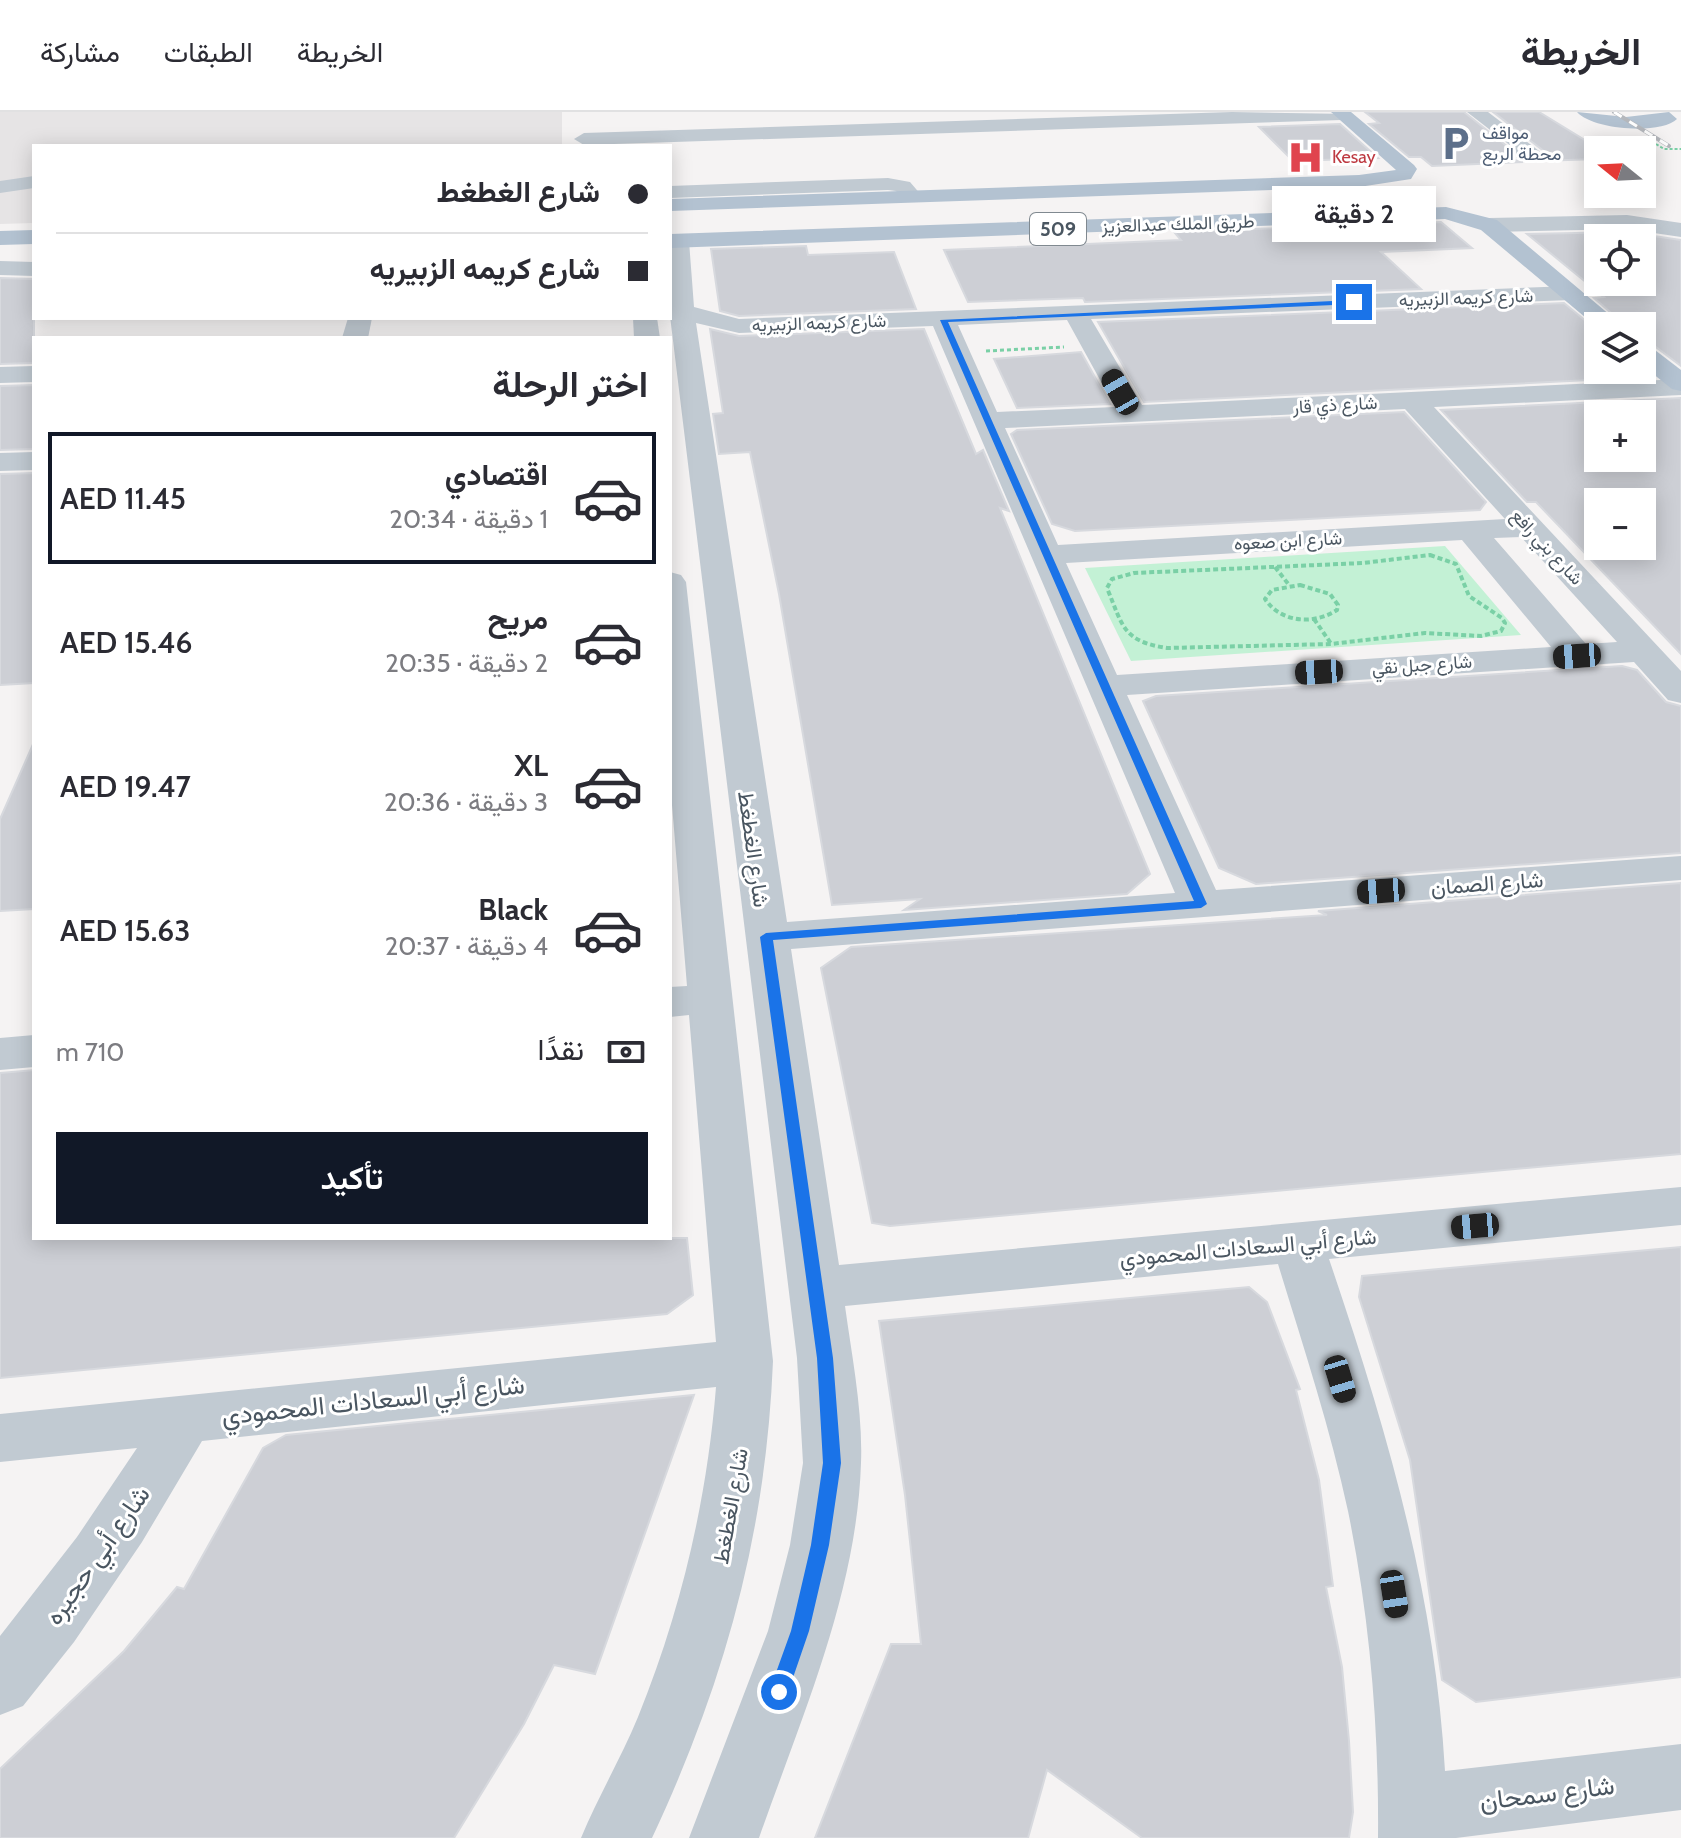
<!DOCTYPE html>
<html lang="ar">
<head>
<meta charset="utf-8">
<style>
  :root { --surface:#fff; --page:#f2f2f3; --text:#2b2b33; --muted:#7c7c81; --line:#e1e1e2; --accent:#111827 }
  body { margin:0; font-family:Cabin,Vazirmatn,sans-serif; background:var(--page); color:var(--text); direction:rtl; height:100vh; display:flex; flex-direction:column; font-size:30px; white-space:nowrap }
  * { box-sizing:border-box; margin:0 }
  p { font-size:26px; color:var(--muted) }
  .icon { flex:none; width:44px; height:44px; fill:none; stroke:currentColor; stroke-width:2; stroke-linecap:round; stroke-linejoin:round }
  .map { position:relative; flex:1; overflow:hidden; direction:ltr }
  .side { position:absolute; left:32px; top:224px; width:640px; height:904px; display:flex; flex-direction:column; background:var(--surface); border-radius:0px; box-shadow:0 4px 20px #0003; direction:rtl }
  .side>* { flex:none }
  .top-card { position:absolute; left:32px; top:32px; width:640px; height:176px; border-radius:0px; box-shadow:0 4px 20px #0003; direction:rtl; display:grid; align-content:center; height:176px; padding:0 24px; background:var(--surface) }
  .needle { width:52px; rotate:288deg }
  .controls { position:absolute; left:1584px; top:24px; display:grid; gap:16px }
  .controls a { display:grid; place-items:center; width:72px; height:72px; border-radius:0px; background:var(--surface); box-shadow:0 4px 20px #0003; font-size:40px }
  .end { position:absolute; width:36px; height:36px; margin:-18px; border:10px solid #1a73e8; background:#fff; box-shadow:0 0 0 4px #fff }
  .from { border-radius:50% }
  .bubble { position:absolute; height:56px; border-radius:0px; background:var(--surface); box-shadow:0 4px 20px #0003; font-size:26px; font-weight:600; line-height:56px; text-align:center; direction:rtl }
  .car { position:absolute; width:24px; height:48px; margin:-24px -12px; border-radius:10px; box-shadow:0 0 6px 2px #0007; background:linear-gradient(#222 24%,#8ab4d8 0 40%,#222 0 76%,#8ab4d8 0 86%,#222 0) }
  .top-card b { display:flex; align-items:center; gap:28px; height:76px; font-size:30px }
  .top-card b+b { border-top:2px solid var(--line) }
  .top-card i { width:20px; height:20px; background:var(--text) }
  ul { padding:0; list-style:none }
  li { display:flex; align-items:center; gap:24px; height:132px; margin:0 16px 12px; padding:0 8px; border:4px solid transparent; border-radius:0px }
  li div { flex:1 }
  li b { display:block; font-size:30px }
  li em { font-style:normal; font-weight:600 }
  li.current { border-color:var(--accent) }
  li>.icon { width:72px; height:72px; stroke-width:1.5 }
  h2 { padding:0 24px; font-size:36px; line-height:96px }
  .pay { display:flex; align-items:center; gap:20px; height:88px; padding:0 24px; font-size:30px }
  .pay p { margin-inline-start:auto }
  .action { display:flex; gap:16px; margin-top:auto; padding:16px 24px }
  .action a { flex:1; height:92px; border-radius:0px; background:var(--accent); color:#fff; font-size:32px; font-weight:600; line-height:92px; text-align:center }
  header { display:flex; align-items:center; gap:48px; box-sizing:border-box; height:112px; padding:0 40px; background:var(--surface); border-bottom:2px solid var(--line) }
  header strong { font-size:38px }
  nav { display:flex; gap:44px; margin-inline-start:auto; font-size:28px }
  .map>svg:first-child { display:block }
  .education { fill:#e6e4e5 }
  .green { fill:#c3f1d5 }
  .building { fill:#cdcfd5; stroke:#d7d9de; stroke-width:2; fill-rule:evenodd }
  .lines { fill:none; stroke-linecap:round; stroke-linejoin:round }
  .path-far2 { stroke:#7ad0a6; stroke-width:2; stroke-dasharray:3 2; stroke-linecap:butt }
  .path-far1 { stroke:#7ad0a6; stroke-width:3; stroke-dasharray:4 3; stroke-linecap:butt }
  .path { stroke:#7ad0a6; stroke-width:4; stroke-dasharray:5 3; stroke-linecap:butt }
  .minor { fill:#c1cad2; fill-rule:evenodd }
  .major { fill:#b3c2d1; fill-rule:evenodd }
  .rail-casing { stroke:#b5b8bd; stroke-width:4 }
  .rail { stroke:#fff; stroke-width:3; stroke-dasharray:9; stroke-linecap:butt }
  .route { fill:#1a73e8 }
  .labels { text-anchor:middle; stroke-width:6; stroke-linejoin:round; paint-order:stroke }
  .far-service-label { font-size:18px; fill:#4e5e75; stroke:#fff; text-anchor:start }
  .far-health-label { font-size:18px; fill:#be3a42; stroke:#fff; text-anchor:start }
  .far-street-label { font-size:18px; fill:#4a5661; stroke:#fff }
  .shield { fill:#fff; stroke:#808990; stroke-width:2 }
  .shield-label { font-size:20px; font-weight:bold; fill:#4a5661 }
  .street-label { font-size:22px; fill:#4a5661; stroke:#fff }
  .near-street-label { font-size:26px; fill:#4a5661; stroke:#fff }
</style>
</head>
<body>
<header>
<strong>الخريطة</strong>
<nav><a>الخريطة</a><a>الطبقات</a><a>مشاركة</a></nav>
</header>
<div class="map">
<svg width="1681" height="1726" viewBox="0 0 1681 1726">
  <rect width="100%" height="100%" fill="#f5f3f3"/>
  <polygon class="education" points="0,0 562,0 562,34 34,34 34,111 0,112"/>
  <polygon class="green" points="1445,434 1521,523 1131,549 1085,456"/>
  <g class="building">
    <polygon points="1365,0 1464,0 1513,39 1514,48 1523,50 1432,54 1421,45 1409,45 1369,12 1379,11"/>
    <polygon points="1493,0 1539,0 1601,38 1598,47 1537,49 1545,45 1545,40"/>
    <polygon points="1340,12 1378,46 1293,49 1259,15"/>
    <polygon points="1441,110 1472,136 1381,140 1421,177 1085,190 1083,186 968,190 944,138 1181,128 1174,120"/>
    <path d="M1627 120 1681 128V254L1653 233 1642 229V214H1626L1594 186 1604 185 1527 122ZM1598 126H1642V170H1598Z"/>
    <polygon points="806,134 808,143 894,140 916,197 739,204 720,199 711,137"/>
    <polygon points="0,166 34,167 34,251 0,252"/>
    <polygon points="1564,191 1598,219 1598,258 1642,257 1653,265 1144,290 1098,210"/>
    <polygon points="710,217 739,224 924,217 976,342 983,338 1009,399 1000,396 1150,762 1127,782 904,798 920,787 832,793 779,482 750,340 719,342 713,302 723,301"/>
    <polygon points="1081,240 1110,292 1017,296 994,247"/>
    <polygon points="34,273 34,337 0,338 0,274"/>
    <path d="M1681 286V542L1536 390H1527L1441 298ZM1598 302H1642V346H1598ZM1598 390H1642V434H1598Z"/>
    <polygon points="1404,300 1486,390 1480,398 1075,419 1052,412 1011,322 1017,318"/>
    <polygon points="34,361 34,571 0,573 0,362"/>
    <polygon points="1622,554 1637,558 1666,590 1681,594 1681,741 1256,772 1219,756 1143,589 1156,584"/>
    <polygon points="34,630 34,797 0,799 0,707"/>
    <polygon points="1681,771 1681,1042 890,1114 872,1111 821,856 851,835 1327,803 1318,799"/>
    <polygon points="34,958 34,1126 687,1126 693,1183 667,1202 0,1266 0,961"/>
    <polygon points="1681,1135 1681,1565 1476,1590 1442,1568 1410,1348 1359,1185 1362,1164"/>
    <polygon points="1249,1175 1267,1190 1300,1277 1296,1278 1319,1368 1333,1474 1326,1475 1342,1555 1349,1629 1353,1700 1349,1726 1142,1726 1047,1658 1028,1726 815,1726 891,1532 921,1532 905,1383 879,1209"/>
    <polygon points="694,1283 595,1562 554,1553 524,1612 454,1726 0,1726 0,1657 124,1539 177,1475 184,1477 263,1336 286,1323"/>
  </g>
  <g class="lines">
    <polyline class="path-far2" points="1656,32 1664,37 1681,37"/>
    <polyline class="path-far1" points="986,239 1064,235"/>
    <g class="path">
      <path d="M1430 443 1456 452 1469 484 1502 506 1505 511 1501 519 1481 524 1425 521 1331 532 1167 536C1122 529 1123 514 1107 476L1112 467 1134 461 1363 451Z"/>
      <polyline points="1275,455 1289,473"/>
      <path d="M1300 473 1330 482 1338 493 1337 498C1314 513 1281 511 1265 487L1272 478Z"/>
      <polyline points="1314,507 1332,533"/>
    </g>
    <g class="minor">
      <polygon points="1232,0 1351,2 1342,8 584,33 574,27 584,21"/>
      <polygon points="1467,0 1488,0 1543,42 1533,48 1516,46 1516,38"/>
      <polygon points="34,64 34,76 0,81 0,69"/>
      <polygon points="888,66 910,70 922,84 911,90 904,88 896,79 888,78 670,86 670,74"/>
      <polygon points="1627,103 1681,111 1681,125 1627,117 1489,120 1478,113 1489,106"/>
      <path d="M678 122 689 129 694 195 739 207 1571 174 1583 181 1571 188 1091 207 1142 293 1681 267V283L1434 295 1681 559V591L1668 588 1634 550 1127 583 1216 778 1681 744V768L791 837 839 1153 1681 1075V1113L1329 1147C1386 1315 1435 1480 1445 1659L1681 1632V1698L1456 1726H1378C1379 1616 1370 1507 1348 1399 1330 1315 1303 1234 1278 1152L845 1194C852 1245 863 1300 861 1351 857 1481 801 1606 759 1726H689L768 1519 790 1433 803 1351 797 1246 670 204V124ZM1067 208 1115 295 997 300 958 213ZM696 211 739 221 933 214 1175 781 787 810ZM1405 297 1505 407 1058 433 1005 316ZM1521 425 1617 530 1586 532 1494 426ZM1462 428 1551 535 1117 563 1066 451Z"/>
      <polygon points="0,149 34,150 34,164 0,163"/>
      <polygon points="348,206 372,206 368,226 342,226"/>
      <polygon points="633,206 657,206 660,226 634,226"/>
      <polygon points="34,254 34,270 0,271 0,255"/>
      <polygon points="34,340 34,358 0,359 0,341"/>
      <path d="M670 460 681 463 686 470 773 1249C766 1421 725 1570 652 1726H581C598 1685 621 1646 638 1605 681 1499 707 1388 716 1275L202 1329 142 1430 74 1530 23 1594 0 1603V1524L77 1425 137 1336 0 1350V1302L716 1230 689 903 670 905V875L687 874 670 669Z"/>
      <polygon points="34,923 34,955 0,958 0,926"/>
    </g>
    <g class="major">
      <polygon points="1331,0 1351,0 1414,53 1417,57 1411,67 1359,75 670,99 670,87 1359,63 1396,58"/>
      <path d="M1577 0 1626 5 1669 0 1677 7C1661 23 1593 18 1577 0Z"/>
      <polygon points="1446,95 1497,108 1623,214 1598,216 1481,118 1445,107 670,136 670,122"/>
      <polygon points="34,118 34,132 0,133 0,119"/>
      <polygon points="1642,232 1651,235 1681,258 1681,279 1672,277 1642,253"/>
    </g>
    <defs>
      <polyline id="rail" points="1614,0 1669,34"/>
    </defs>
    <use href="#rail" class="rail-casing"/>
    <use href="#rail" class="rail"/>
  </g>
  <polygon class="route" points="1354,188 1357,192 948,210 1207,792 1201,796 773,828 833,1246 841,1351 829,1433 809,1519 786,1586 772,1586 769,1580 791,1519 811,1433 823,1351 817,1246 760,825 766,821 1194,789 940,208"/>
  <defs>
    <symbol id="parking-bare" viewBox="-9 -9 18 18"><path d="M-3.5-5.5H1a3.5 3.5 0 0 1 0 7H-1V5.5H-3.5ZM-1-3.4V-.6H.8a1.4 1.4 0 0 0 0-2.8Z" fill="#5c6f8a" stroke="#fff" stroke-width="2.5" paint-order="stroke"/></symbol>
    <symbol id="hospital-bare" viewBox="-9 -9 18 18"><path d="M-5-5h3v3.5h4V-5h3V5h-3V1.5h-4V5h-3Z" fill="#e0444e" stroke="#fff" stroke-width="2.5" paint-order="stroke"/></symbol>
  </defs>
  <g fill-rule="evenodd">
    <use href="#parking-bare" x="1430" y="6" width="51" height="51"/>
    <use href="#hospital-bare" x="1280" y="20" width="51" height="51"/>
  </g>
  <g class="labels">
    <g class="far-service-label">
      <text x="1482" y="27">مواقف<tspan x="1482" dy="21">محطة الربع</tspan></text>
    </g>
    <g class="far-health-label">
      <text x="1332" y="51">Kesay</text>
    </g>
    <g class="far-street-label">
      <text transform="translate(1178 112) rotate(-2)" y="6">طريق الملك عبدالعزيز</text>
      <text transform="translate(1466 186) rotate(-2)" y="6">شارع كريمه الزبيريه</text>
      <text transform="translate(819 211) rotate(-2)" y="6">شارع كريمه الزبيريه</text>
      <text transform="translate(1335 293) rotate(-3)" y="6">شارع ذي قار</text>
      <text transform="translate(1288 429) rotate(-3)" y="6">شارع ابن صعوه</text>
      <text transform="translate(1547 435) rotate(47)" y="6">شارع بني رافع</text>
      <text transform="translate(1422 553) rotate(-4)" y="6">شارع جبل نقي</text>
    </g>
    <rect class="shield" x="1030" y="101" width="56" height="32" rx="6"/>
    <g class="shield-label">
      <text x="1058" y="124">509</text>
    </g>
    <g class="street-label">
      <text transform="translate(754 737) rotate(82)" y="8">شارع الغطغط</text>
      <text transform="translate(1487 771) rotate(-4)" y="8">شارع الصمان</text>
      <text transform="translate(1248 1135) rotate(-5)" y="8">شارع أبي السعادات المحمودي</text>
      <text transform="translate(730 1394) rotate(-80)" y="8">شارع الغطغط</text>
    </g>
    <g class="near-street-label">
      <text transform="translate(373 1288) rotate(-6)" y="9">شارع أبي السعادات المحمودي</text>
      <text transform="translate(97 1443) rotate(-55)" y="9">شارع أبي حجيره</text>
      <text transform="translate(1547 1681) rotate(-7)" y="9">شارع سمحان</text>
    </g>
  </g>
</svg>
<div class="controls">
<a><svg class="needle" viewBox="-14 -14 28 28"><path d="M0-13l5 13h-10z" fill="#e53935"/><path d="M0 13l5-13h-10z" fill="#7c7c81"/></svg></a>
<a><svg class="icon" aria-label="locate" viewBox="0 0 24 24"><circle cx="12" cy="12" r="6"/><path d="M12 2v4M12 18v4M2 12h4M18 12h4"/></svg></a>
<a><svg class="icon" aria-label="layers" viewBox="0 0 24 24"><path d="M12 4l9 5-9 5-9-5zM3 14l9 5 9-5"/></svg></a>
<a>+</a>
<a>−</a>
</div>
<i class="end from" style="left:779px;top:1580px"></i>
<i class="end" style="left:1354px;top:190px"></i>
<div class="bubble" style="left:1272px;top:74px;width:164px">2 دقيقة</div>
<i class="car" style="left:1120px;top:280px;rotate:330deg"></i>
<i class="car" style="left:1577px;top:544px;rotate:266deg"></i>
<i class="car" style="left:1319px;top:560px;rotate:267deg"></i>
<i class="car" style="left:1381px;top:779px;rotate:266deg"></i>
<i class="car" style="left:1475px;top:1114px;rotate:265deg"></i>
<i class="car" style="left:1340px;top:1267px;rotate:163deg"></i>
<i class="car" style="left:1394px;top:1482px;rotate:171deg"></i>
<div class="top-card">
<b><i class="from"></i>شارع الغطغط</b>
<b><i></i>شارع كريمه الزبيريه</b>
</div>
<section class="side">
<h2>اختر الرحلة</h2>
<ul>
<li class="current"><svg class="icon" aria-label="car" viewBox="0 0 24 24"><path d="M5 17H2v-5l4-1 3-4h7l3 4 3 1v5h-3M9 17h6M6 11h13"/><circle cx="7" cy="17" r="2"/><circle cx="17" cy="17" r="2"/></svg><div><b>اقتصادي</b><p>1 دقيقة · 20:34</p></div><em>AED 11.45</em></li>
<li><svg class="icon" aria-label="car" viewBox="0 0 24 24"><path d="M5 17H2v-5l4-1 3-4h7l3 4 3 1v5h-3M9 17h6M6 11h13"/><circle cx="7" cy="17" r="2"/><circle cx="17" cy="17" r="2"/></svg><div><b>مريح</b><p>2 دقيقة · 20:35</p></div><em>AED 15.46</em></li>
<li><svg class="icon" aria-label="car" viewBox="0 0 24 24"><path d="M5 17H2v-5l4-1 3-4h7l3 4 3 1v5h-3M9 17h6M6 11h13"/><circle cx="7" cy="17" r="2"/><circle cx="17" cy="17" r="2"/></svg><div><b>XL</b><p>3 دقيقة · 20:36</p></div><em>AED 19.47</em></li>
<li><svg class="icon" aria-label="car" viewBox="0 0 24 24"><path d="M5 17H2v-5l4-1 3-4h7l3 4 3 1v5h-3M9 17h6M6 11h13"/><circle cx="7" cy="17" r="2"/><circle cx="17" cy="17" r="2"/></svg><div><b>Black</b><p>4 دقيقة · 20:37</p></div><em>AED 15.63</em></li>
</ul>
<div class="pay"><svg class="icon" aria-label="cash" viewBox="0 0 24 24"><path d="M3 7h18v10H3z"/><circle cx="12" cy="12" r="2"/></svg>نقدًا<p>710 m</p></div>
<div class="action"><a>تأكيد</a></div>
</section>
</div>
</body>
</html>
